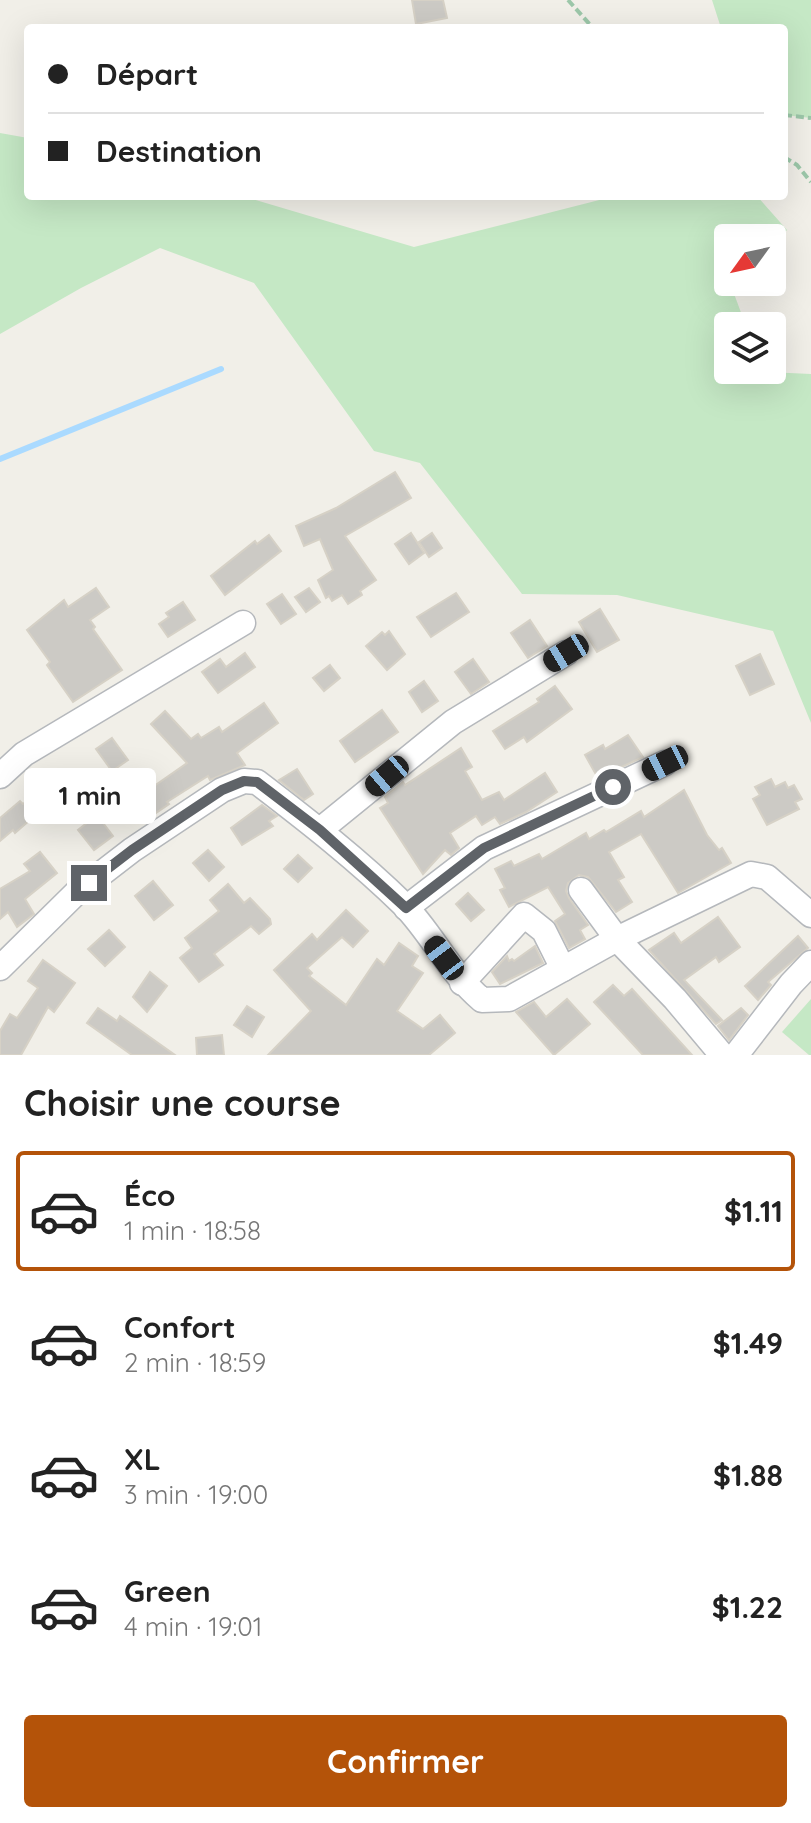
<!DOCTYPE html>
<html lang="fr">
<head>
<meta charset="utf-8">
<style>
  :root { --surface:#fff; --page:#f6f6f6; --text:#222; --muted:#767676; --line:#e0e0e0; --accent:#b45309 }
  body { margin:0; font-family:Quicksand,sans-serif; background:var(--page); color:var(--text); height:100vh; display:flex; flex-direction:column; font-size:30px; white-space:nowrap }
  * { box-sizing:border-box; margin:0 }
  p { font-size:26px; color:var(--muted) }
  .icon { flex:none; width:44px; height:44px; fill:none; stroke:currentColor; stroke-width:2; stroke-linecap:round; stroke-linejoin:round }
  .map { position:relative; height:1055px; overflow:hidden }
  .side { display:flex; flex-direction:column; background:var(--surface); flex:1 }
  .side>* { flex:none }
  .top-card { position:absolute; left:24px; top:24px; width:764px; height:176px; border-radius:8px; box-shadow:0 8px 32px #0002; display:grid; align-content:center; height:176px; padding:0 24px; background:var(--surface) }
  .needle { width:52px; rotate:237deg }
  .buttons { position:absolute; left:714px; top:224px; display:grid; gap:16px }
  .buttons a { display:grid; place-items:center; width:72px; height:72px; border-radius:8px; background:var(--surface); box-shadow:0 8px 32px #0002; font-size:40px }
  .end { position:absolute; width:36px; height:36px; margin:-18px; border:10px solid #5f6368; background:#fff; box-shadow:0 0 0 4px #fff }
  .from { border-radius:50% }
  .bubble { position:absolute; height:56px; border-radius:8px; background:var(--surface); box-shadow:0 8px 32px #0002; font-size:26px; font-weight:800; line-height:56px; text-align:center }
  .car { position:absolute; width:24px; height:48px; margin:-24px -12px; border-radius:10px; box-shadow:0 0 6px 2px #0007; background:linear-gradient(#222 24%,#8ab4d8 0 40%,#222 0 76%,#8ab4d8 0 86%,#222 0) }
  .top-card b { display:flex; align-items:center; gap:28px; height:76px; font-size:30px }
  .top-card b+b { border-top:2px solid var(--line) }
  .top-card i { width:20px; height:20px; background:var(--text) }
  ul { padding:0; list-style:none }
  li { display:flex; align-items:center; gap:24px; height:120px; margin:0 16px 12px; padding:0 8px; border:4px solid transparent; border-radius:8px }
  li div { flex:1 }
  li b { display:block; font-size:30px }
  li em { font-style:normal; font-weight:800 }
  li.active { border-color:var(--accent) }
  li>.icon { width:72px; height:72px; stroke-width:1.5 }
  h2 { padding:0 24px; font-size:36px; line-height:96px }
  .primary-button { display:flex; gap:16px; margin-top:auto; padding:16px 24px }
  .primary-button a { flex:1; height:92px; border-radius:8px; background:var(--accent); color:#fff; font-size:32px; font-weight:800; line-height:92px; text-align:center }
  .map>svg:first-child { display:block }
  .green { fill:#c5e8c5 }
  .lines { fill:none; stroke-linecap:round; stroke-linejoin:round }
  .stream { stroke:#aadaff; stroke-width:6 }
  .building { fill:#cccac5; stroke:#d6d1c6; stroke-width:2 }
  .minor-casing { stroke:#b5b8bc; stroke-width:27 }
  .path { stroke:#9cc7a9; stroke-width:4; stroke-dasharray:8 4; stroke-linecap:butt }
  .minor { stroke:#fff; stroke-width:24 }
  .route { stroke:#5f6368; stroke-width:10 }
</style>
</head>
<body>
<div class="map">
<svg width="811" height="1055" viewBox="0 0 811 1055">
  <rect width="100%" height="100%" fill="#f1efe8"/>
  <g class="green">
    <polygon points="712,0 811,0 811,118 784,115 784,28 721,28"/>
    <polygon points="0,133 28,138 28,196 242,196 414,247 615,196 757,196 787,230 772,247 772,238 728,238 728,282 741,282 733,291 746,326 728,326 728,370 811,374 811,723 773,631 617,595 522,594 420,463 374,451 254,283 160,248 81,288 0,334"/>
    <polygon points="811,999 811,1055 809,1055 782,1032"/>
  </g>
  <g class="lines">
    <polyline class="stream" points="0,459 221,369"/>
  </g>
  <g class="building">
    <polygon points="412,0 443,0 447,18 416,24"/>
    <polygon points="395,472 411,498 345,536 376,580 360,591 362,595 348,604 342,595 332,601 329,596 326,598 318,580 333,570 320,539 304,546 296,526 336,508"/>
    <polygon points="411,533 424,553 409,564 395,544"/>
    <polygon points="432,533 442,548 429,557 419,542"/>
    <polygon points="269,535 281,551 225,595 211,576 255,541 257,544"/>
    <polygon points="96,588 109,607 90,620 95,627 93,629 122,670 73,702 47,665 50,662 27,630 64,600 68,607"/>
    <polygon points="309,588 320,602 306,612 295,597"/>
    <polygon points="456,593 469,612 431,637 417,617"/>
    <polygon points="282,594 296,614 281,624 267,604"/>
    <polygon points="183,602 195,620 168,637 159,624 169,617 166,613"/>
    <polygon points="600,609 619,640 597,652 579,622"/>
    <polygon points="530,620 547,646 528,658 511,633"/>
    <polygon points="389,631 405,654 387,670 366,646 382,632 385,635"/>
    <polygon points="245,653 255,667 218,693 202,672 220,659 226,667"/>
    <polygon points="760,654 774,684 750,695 736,666"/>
    <polygon points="473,659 489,682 471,694 455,672"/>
    <polygon points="330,665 340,678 324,691 313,678"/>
    <polygon points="424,681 438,701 422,712 409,692"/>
    <polygon points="555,686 572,709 527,742 524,737 505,749 493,731 539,702 537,699"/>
    <polygon points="264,703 278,723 237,753 245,765 210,780 208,776 167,802 169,804 150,817 137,798 187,763 151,724 165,711 191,739 198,734 201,738 219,727 222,732"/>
    <polygon points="382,710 398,732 355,762 340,741"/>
    <polygon points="628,735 643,757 598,778 585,755 603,745 605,749"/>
    <polygon points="112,738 128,760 112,771 96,749"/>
    <polygon points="461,748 472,767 465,771 482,800 499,792 504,800 545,773 557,792 526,812 500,824 495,817 482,825 476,816 450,833 459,848 451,855 445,850 423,874 380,808 388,803 385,797 403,782 405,785"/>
    <polygon points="297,769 313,794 304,800 279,780"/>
    <polygon points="64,771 73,782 65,789 69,794 56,804 53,800 15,833 13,830 0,841 0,818 20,801 23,804"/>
    <polygon points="771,779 775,787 785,782 788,788 794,785 802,799 795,802 799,809 767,825 753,799 760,795 755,787"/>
    <polygon points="684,790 707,835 719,850 722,848 731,863 678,893 641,834 609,852 624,877 618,880 632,902 616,912 588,877 579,875 568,883 566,891 569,898 588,925 580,930 585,939 569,948 555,921 565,914 548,887 509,907 500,890 505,888 495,869 511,861 514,866 539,854 542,859 586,833 589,839 604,830 606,832 641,811 644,817"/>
    <polygon points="262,805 277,816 269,821 273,826 242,845 231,828"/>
    <polygon points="97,815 113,836 94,850 78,830"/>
    <polygon points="208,850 224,867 209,881 193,863"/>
    <polygon points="40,852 57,873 25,899 34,914 17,927 8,912 0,919 0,889 30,871 24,864"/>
    <polygon points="298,855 312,868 298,882 284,869"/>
    <polygon points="153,881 173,905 154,920 135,896"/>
    <polygon points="228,884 244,903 250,898 270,919 271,924 259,934 251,926 214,954 223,965 199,982 180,958 192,948 185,938 219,911 210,900"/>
    <polygon points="468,893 484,910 471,921 456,904"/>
    <polygon points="346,910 368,931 353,947 342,937 307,968 312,973 309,976 346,1005 377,959 384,965 399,943 418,956 412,966 423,973 397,1011 423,1029 440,1015 455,1033 429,1055 268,1055 311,1011 274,970 312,934 317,940"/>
    <polygon points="718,917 740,947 719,962 716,957 684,980 722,1020 716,1024 649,950 674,933 681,943"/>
    <polygon points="109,930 125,947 105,966 88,949"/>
    <polygon points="798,936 808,948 768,982 771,985 758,1000 745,986"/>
    <polygon points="535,946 543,963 500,984 492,972 507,956 509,961 512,959 514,961"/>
    <polygon points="43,960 75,983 54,1012 48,1007 21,1055 0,1055 0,1031 10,1014 17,1018 38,988 28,981"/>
    <polygon points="150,972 167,986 147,1012 133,997"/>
    <polygon points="613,985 624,996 632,989 692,1055 643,1055 594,1002"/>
    <polygon points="567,999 590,1024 554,1055 516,1012 534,1002 546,1017"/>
    <polygon points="247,1006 264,1017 252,1037 234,1025"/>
    <polygon points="98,1008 117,1021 120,1016 175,1055 132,1055 87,1023"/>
    <polygon points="741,1008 748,1015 729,1040 718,1026"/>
    <polygon points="222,1035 224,1055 197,1055 196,1038"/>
  </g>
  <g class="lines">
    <defs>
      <g id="minor">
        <polyline points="0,776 24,754 243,623"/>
        <polyline points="320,830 453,722 566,653"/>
        <polyline points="581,890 617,939 675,999 722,1055"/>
        <polyline points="406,908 484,848 665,763"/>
        <path d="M0 968 75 894 132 850 222 790 244 781 257 782C308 821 358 860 404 905 433 935 449 972 482 1000L509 999 617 939 751 874 767 877 811 915"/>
        <polyline points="462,983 524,915 544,931 563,969"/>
        <polyline points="736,1055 791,984 811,963"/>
      </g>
    </defs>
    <use href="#minor" class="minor-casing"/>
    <g class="path">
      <polyline points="568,0 593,28"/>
      <polyline points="784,115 811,118"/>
      <polyline points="784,157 797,165 811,182"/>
    </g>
    <use href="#minor" class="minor"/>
  </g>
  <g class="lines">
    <polyline class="route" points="89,883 132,850 222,790 244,781 257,782 320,830 406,908 484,848 613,787"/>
  </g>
</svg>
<div class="buttons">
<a><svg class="needle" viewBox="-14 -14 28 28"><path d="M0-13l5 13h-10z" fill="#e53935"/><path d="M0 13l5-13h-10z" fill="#767676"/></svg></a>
<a><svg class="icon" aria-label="layers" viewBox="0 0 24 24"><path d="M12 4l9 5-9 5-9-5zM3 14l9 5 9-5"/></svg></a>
</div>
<i class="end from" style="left:613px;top:787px"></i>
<i class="end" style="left:89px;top:883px"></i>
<div class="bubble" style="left:24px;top:768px;width:132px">1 min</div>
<i class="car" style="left:566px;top:653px;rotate:239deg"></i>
<i class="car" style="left:665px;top:763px;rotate:244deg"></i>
<i class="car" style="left:387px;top:776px;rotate:230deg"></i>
<i class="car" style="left:444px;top:958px;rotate:323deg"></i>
<div class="top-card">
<b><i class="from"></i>Départ</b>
<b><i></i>Destination</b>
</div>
</div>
<section class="side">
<h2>Choisir une course</h2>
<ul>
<li class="active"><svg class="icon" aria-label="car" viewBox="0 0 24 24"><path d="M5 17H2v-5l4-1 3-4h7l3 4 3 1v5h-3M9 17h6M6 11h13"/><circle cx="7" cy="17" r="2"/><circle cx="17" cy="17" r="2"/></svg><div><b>Éco</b><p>1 min · 18:58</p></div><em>$1.11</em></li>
<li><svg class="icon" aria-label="car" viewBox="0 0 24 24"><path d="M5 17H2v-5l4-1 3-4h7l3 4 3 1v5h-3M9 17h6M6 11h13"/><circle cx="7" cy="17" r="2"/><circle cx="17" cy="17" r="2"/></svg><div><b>Confort</b><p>2 min · 18:59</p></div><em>$1.49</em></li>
<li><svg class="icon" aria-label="car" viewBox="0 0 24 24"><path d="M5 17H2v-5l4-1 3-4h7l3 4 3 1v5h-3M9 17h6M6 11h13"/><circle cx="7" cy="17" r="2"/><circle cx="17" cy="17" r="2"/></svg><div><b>XL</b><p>3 min · 19:00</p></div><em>$1.88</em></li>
<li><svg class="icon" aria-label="car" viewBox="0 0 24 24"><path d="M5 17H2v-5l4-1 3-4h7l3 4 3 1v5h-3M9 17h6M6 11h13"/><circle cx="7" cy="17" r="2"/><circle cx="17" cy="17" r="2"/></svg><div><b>Green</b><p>4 min · 19:01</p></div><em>$1.22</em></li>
</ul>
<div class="primary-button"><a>Confirmer</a></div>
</section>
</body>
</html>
